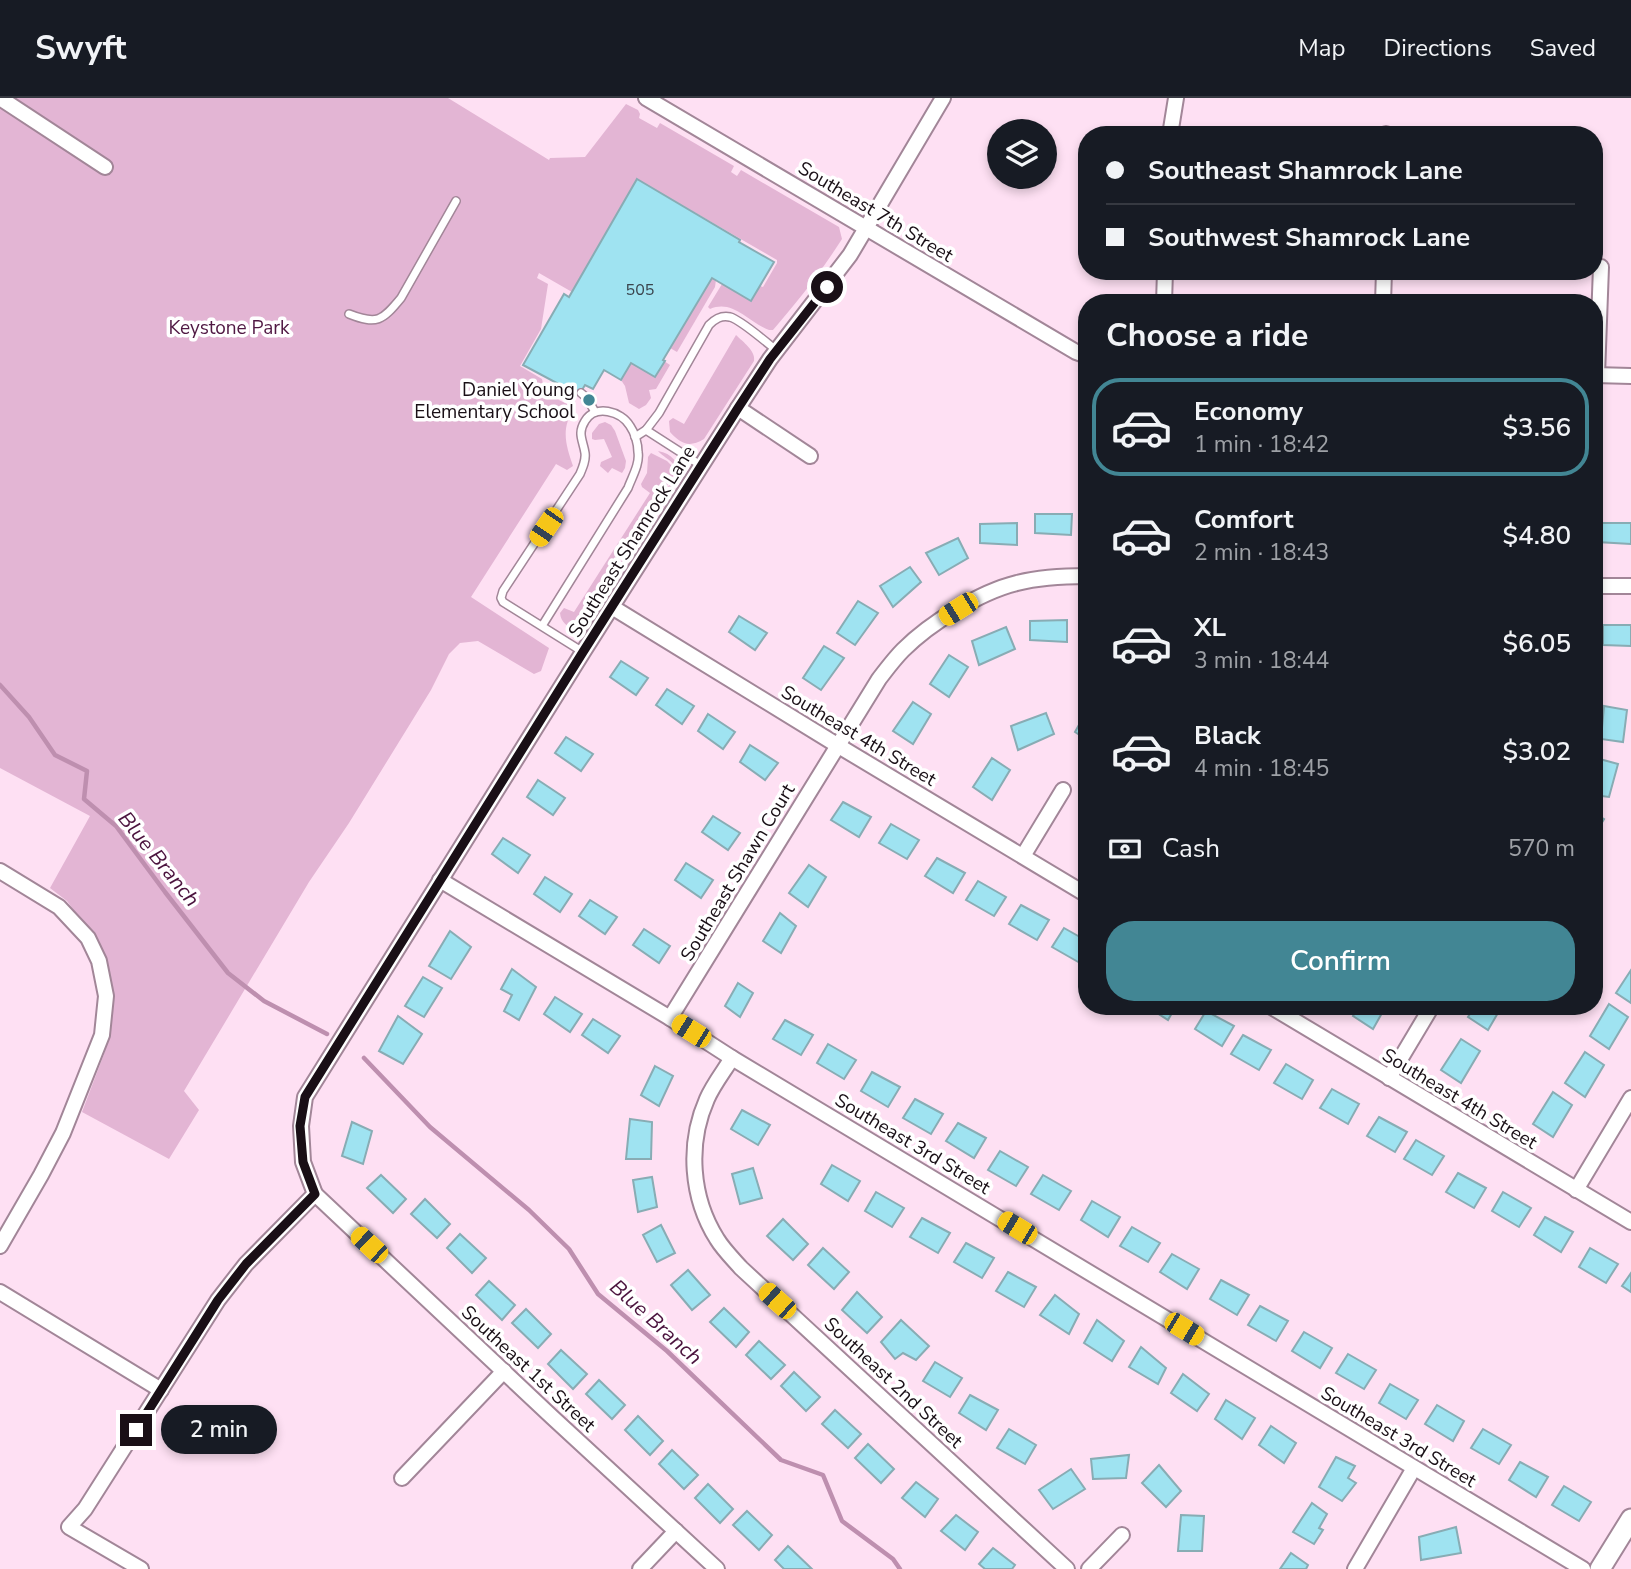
<!DOCTYPE html>
<html lang="en">
<head>
<meta charset="utf-8">
<style>
  :root { --surface:#171b24; --page:#242831; --text:#f1f3f6; --muted:#9ea1a6; --line:#363941; --accent:#428694 }
  body { margin:0; font-family:"Nunito Sans",sans-serif; background:var(--page); color:var(--text); height:100vh; display:flex; flex-direction:column; font-size:26px; white-space:nowrap }
  * { box-sizing:border-box; margin:0 }
  p { font-size:23px; color:var(--muted) }
  .icon { flex:none; width:38px; height:38px; fill:none; stroke:currentColor; stroke-width:2; stroke-linecap:round; stroke-linejoin:round }
  .map { position:relative; flex:1; overflow:hidden }
  .panel { position:absolute; left:1078px; top:196px; width:525px; height:721px; display:flex; flex-direction:column; background:var(--surface); border-radius:28px; box-shadow:0 4px 10px #0003 }
  .panel>* { flex:none }
  .guide { position:absolute; left:1078px; top:28px; width:525px; height:154px; border-radius:28px; box-shadow:0 4px 10px #0003; display:grid; align-content:center; height:154px; padding:0 28px; background:var(--surface) }
  .fabs { position:absolute; left:987px; top:21px; display:grid; gap:14px }
  .fabs a { display:grid; place-items:center; width:70px; height:70px; border-radius:50%; background:var(--surface); box-shadow:0 4px 10px #0003; font-size:35px }
  .end { position:absolute; width:32px; height:32px; margin:-16px; border:9px solid #190f16; background:#fff; box-shadow:0 0 0 4px #fff }
  .from { border-radius:50% }
  .bubble { position:absolute; height:49px; border-radius:24px; background:var(--surface); box-shadow:0 4px 10px #0003; font-size:23px; font-weight:600; line-height:49px; text-align:center }
  .car { position:absolute; width:21px; height:42px; margin:-21px -10px; border-radius:9px; box-shadow:0 0 5px 2px #0007; background:linear-gradient(#f5c518 24%,#345 0 40%,#f5c518 0 76%,#345 0 86%,#f5c518 0) }
  .guide b { display:flex; align-items:center; gap:24px; height:66px; font-size:26px }
  .guide b+b { border-top:2px solid var(--line) }
  .guide i { width:18px; height:18px; background:var(--text) }
  ul { padding:0; list-style:none }
  li { display:flex; align-items:center; gap:21px; height:98px; margin:0 14px 10px; padding:0 14px; border:4px solid transparent; border-radius:28px }
  li div { flex:1 }
  li b { display:block; font-size:26px }
  li em { font-style:normal; font-weight:600 }
  li.selected { border-color:var(--accent) }
  li>.icon { width:63px; height:63px; stroke-width:1.5 }
  h2 { padding:0 28px; font-size:32px; line-height:84px }
  .pay { display:flex; align-items:center; gap:18px; height:77px; padding:0 28px; font-size:26px }
  .pay p { margin-inline-start:auto }
  .button { display:flex; gap:14px; margin-top:auto; padding:14px 28px }
  .button a { flex:1; height:80px; border-radius:28px; background:var(--accent); color:#fff; font-size:28px; font-weight:600; line-height:80px; text-align:center }
  header { display:flex; align-items:center; gap:42px; box-sizing:border-box; height:98px; padding:0 35px; background:var(--surface); border-bottom:2px solid var(--line) }
  header strong { font-size:33px }
  nav { display:flex; gap:38px; margin-inline-start:auto; font-size:24px }
  .map>svg:first-child { display:block }
  .green { fill:#e3b5d4 }
  .lines { fill:none; stroke-linecap:round; stroke-linejoin:round }
  .stream { stroke:#be8faf; stroke-width:4.5 }
  .building { fill:#9fe3f1; stroke:#88acb4; stroke-width:2 }
  .lane-casing { stroke:#a28698; stroke-width:10 }
  .street-casing { stroke:#a28698; stroke-width:18 }
  .secondary-casing { stroke:#a28698; stroke-width:23 }
  .lane { stroke:#fff; stroke-width:7 }
  .street { stroke:#fff; stroke-width:14 }
  .secondary { stroke:#fff; stroke-width:19 }
  .route { stroke:#190f16; stroke-width:9 }
  .poi-dot { fill:#428694; stroke:#fff; stroke-width:2.5 }
  .labels { text-anchor:middle; stroke-width:7; stroke-linejoin:round; paint-order:stroke }
  .number-label { font-size:16px; fill:#3a444d }
  .street-label { font-size:19px; fill:#190f16; stroke:#fff }
  .park-label { font-size:19px; fill:#501843; stroke:#fff }
  .poi-label { font-size:19px; fill:#190f16; stroke:#fff; text-anchor:end }
  .water-label { font-size:21px; font-style:italic; fill:#4b133e; stroke:#fff }
</style>
</head>
<body>
<header>
<strong>Swyft</strong>
<nav><a>Map</a><a>Directions</a><a>Saved</a></nav>
</header>
<div class="map">
<svg width="1631" height="1471" viewBox="0 0 1631 1471">
  <rect width="100%" height="100%" fill="#fee0f3"/>
  <g class="green">
    <path d="M0 0H448L549 62 550 60 585 59 626 6 638 12 640 16 639 20 657 30 660 25 734 68 731 74 737 78 741 72 839 129 842 141C821 174 798 203 773 232H769C748 224 733 201 710 211L708 209 722 186 751 203 760 188 763 189 777 165V162L637 81 572 194 539 175 537 180 548 186 541 231 520 268 542 281 543 286 553 292 557 301 575 310C560 330 566 347 573 368L567 372 556 366 471 499 549 550 541 573 534 576 478 543 460 545 449 556 431 592 349 725 309 784 184 993 199 1012 169 1061 82 1014 104 956 109 933 91 836 67 803 50 790 90 718 0 670Z"/>
    <polygon points="712,180 716,182 715,189 677,254 670,250"/>
    <path d="M736 237C743 244 756 253 754 263L704 341C689 350 681 346 670 334L669 323 673 320 684 326Z"/>
    <polygon points="664,263 670,267 656,291 649,292 651,300 646,307 639,311 629,305 625,288 621,282 631,265"/>
    <polygon points="605,324 611,327 615,333 626,363 625,370 622,375 612,370 608,375 600,368 601,364 612,359 604,341 595,342 592,341 592,335 599,326"/>
    <path d="M658 353C673 356 680 365 679 380L613 485 609 483 675 378C678 363 666 362 658 353Z"/>
    <path d="M651 355 667 363 672 368 673 378 604 485 611 488 587 526C576 536 561 528 560 515L564 510 574 514 650 395 642 389 641 386 647 375 648 359Z"/>
  </g>
  <g class="lines">
    <g class="stream">
      <polyline points="0,587 29,619 55,657 87,673 84,701 116,728 165,794 228,875 264,903 327,936"/>
      <polyline points="364,960 430,1029 529,1112 569,1151 598,1196 667,1253 781,1362 823,1377 842,1423 893,1461 900,1471"/>
    </g>
  </g>
  <g class="building">
    <polygon points="637,81 740,142 739,144 774,164 751,203 712,180 663,262 665,263 655,279 631,265 621,282 604,272 593,291 585,287 579,297 523,267 564,196 569,199"/>
    <polygon points="1035,416 1072,416 1071,437 1035,435"/>
    <polygon points="1017,425 1017,447 980,445 980,426"/>
    <polygon points="1597,425 1631,425 1631,446 1597,444"/>
    <polygon points="958,440 968,460 939,477 926,455"/>
    <polygon points="910,469 921,484 893,509 880,488"/>
    <polygon points="858,503 878,515 855,547 837,535"/>
    <polygon points="739,518 767,535 755,552 729,534"/>
    <polygon points="1067,522 1067,544 1030,542 1030,523"/>
    <polygon points="1603,527 1631,527 1631,548 1603,547"/>
    <polygon points="1006,529 1015,551 979,567 972,543"/>
    <polygon points="824,548 844,560 821,592 803,580"/>
    <polygon points="949,557 968,569 949,599 930,586"/>
    <polygon points="621,563 648,580 636,597 610,579"/>
    <polygon points="667,591 694,608 682,626 656,607"/>
    <polygon points="913,604 931,616 913,646 893,633"/>
    <polygon points="1604,608 1627,612 1623,644 1601,641"/>
    <polygon points="1046,615 1054,636 1018,652 1011,628"/>
    <polygon points="708,616 735,634 723,651 698,633"/>
    <polygon points="1085,616 1087,617 1087,642 1075,634"/>
    <polygon points="566,639 593,656 581,673 555,655"/>
    <polygon points="750,647 778,665 765,682 740,664"/>
    <polygon points="992,660 1010,672 992,702 973,689"/>
    <polygon points="1596,660 1618,666 1609,699 1594,697 1594,667"/>
    <polygon points="538,682 565,700 553,717 527,699"/>
    <polygon points="843,704 871,719 859,739 831,722"/>
    <polygon points="1594,715 1604,721 1594,738"/>
    <polygon points="713,718 740,735 728,752 702,734"/>
    <polygon points="891,726 919,742 907,761 879,745"/>
    <polygon points="503,740 530,757 518,775 492,756"/>
    <polygon points="937,760 965,775 953,795 925,778"/>
    <polygon points="686,765 713,782 701,800 675,782"/>
    <polygon points="809,767 826,779 808,809 789,795"/>
    <polygon points="545,779 572,796 560,814 534,796"/>
    <polygon points="978,783 1006,799 994,818 966,802"/>
    <polygon points="590,802 617,819 605,836 579,818"/>
    <polygon points="1021,807 1049,822 1037,842 1009,826"/>
    <polygon points="780,815 796,828 781,855 763,843"/>
    <polygon points="1064,830 1087,843 1087,854 1080,865 1052,849"/>
    <polygon points="644,831 670,848 659,865 633,847"/>
    <polygon points="450,833 471,849 451,881 429,868"/>
    <polygon points="512,871 536,889 519,922 504,913 512,897 501,891"/>
    <polygon points="1631,872 1631,905 1616,895"/>
    <polygon points="423,879 442,890 424,919 405,908"/>
    <polygon points="738,885 753,895 740,919 725,908"/>
    <polygon points="555,899 582,916 570,934 544,916"/>
    <polygon points="1609,906 1628,919 1609,951 1590,938"/>
    <polygon points="1146,908 1176,908 1168,922"/>
    <polygon points="1359,908 1386,908 1373,931 1353,918"/>
    <polygon points="1475,908 1502,908 1488,932 1468,919"/>
    <polygon points="1206,913 1234,928 1222,948 1195,931"/>
    <polygon points="398,918 422,936 403,966 379,953"/>
    <polygon points="593,921 620,938 608,955 582,937"/>
    <polygon points="785,922 813,937 801,957 773,941"/>
    <polygon points="1243,937 1271,952 1259,972 1231,956"/>
    <polygon points="1461,941 1480,953 1461,985 1441,972"/>
    <polygon points="828,946 856,962 844,981 817,965"/>
    <polygon points="1585,954 1604,967 1585,999 1565,985"/>
    <polygon points="1286,966 1313,982 1302,1001 1274,985"/>
    <polygon points="655,968 673,978 659,1008 641,997"/>
    <polygon points="872,974 900,989 888,1009 861,993"/>
    <polygon points="1332,991 1359,1006 1348,1026 1320,1010"/>
    <polygon points="1553,994 1572,1007 1553,1039 1533,1026"/>
    <polygon points="915,1001 943,1016 931,1036 903,1020"/>
    <polygon points="742,1012 770,1027 758,1047 731,1031"/>
    <polygon points="1379,1019 1407,1034 1395,1054 1367,1038"/>
    <polygon points="630,1021 652,1024 651,1061 626,1061"/>
    <polygon points="352,1024 372,1033 363,1066 342,1058"/>
    <polygon points="958,1025 986,1040 974,1060 946,1043"/>
    <polygon points="1416,1042 1444,1058 1432,1077 1404,1061"/>
    <polygon points="1000,1053 1028,1069 1016,1088 988,1072"/>
    <polygon points="832,1067 860,1083 848,1103 821,1086"/>
    <polygon points="753,1070 762,1100 740,1106 732,1076"/>
    <polygon points="1458,1075 1486,1090 1474,1110 1446,1094"/>
    <polygon points="381,1077 406,1101 393,1115 367,1090"/>
    <polygon points="1043,1077 1071,1093 1059,1112 1031,1096"/>
    <polygon points="652,1079 657,1109 638,1114 633,1082"/>
    <polygon points="876,1094 904,1110 892,1129 865,1113"/>
    <polygon points="1503,1094 1531,1110 1519,1129 1492,1113"/>
    <polygon points="425,1101 450,1126 437,1140 411,1116"/>
    <polygon points="1092,1103 1120,1119 1108,1139 1081,1122"/>
    <polygon points="1545,1119 1573,1134 1561,1154 1534,1137"/>
    <polygon points="922,1120 950,1135 938,1155 910,1139"/>
    <polygon points="783,1121 808,1146 793,1162 767,1138"/>
    <polygon points="661,1127 675,1155 657,1164 643,1137"/>
    <polygon points="1132,1129 1160,1145 1148,1164 1120,1148"/>
    <polygon points="460,1136 486,1160 472,1175 447,1150"/>
    <polygon points="966,1145 994,1160 982,1180 954,1164"/>
    <polygon points="823,1150 849,1174 834,1191 808,1167"/>
    <polygon points="1590,1150 1618,1166 1606,1185 1579,1169"/>
    <polygon points="1172,1156 1199,1171 1187,1191 1160,1174"/>
    <polygon points="688,1172 710,1197 692,1212 671,1187"/>
    <polygon points="1008,1174 1036,1189 1024,1209 996,1193"/>
    <polygon points="1631,1175 1631,1194 1622,1188"/>
    <polygon points="1221,1182 1249,1197 1237,1217 1210,1201"/>
    <polygon points="489,1183 515,1207 502,1222 476,1197"/>
    <polygon points="857,1194 882,1219 867,1235 842,1212"/>
    <polygon points="1055,1197 1079,1216 1069,1236 1040,1217"/>
    <polygon points="1260,1208 1288,1223 1276,1243 1248,1227"/>
    <polygon points="724,1210 749,1234 736,1249 710,1224"/>
    <polygon points="526,1211 551,1236 538,1250 512,1225"/>
    <polygon points="901,1222 929,1248 916,1262 903,1255 895,1261 881,1244"/>
    <polygon points="1097,1222 1124,1243 1112,1263 1084,1245"/>
    <polygon points="1304,1234 1332,1250 1320,1270 1292,1253"/>
    <polygon points="759,1243 785,1267 771,1281 746,1257"/>
    <polygon points="1141,1249 1166,1270 1158,1286 1129,1269"/>
    <polygon points="561,1252 587,1276 573,1291 548,1266"/>
    <polygon points="1348,1256 1376,1272 1364,1291 1336,1275"/>
    <polygon points="935,1264 962,1280 950,1299 923,1283"/>
    <polygon points="794,1274 820,1299 806,1313 781,1288"/>
    <polygon points="1183,1276 1209,1296 1197,1313 1171,1295"/>
    <polygon points="599,1282 625,1307 612,1321 586,1296"/>
    <polygon points="1390,1286 1418,1302 1406,1321 1379,1305"/>
    <polygon points="970,1297 998,1312 986,1332 959,1315"/>
    <polygon points="1226,1302 1255,1320 1242,1341 1215,1321"/>
    <polygon points="1437,1307 1464,1323 1453,1343 1425,1326"/>
    <polygon points="835,1312 861,1336 848,1350 822,1326"/>
    <polygon points="638,1318 663,1343 650,1357 625,1332"/>
    <polygon points="1271,1328 1296,1345 1284,1365 1259,1347"/>
    <polygon points="1009,1331 1036,1347 1025,1366 997,1350"/>
    <polygon points="1483,1331 1511,1347 1499,1366 1471,1350"/>
    <polygon points="868,1346 894,1371 881,1385 855,1360"/>
    <polygon points="672,1352 698,1377 684,1391 659,1366"/>
    <polygon points="1129,1357 1126,1380 1093,1381 1091,1361"/>
    <polygon points="1336,1359 1355,1368 1348,1380 1356,1385 1342,1403 1319,1389"/>
    <polygon points="1520,1364 1548,1379 1536,1399 1509,1382"/>
    <polygon points="1159,1367 1181,1393 1166,1409 1142,1385"/>
    <polygon points="1071,1371 1085,1391 1053,1411 1039,1392"/>
    <polygon points="916,1384 938,1401 925,1419 902,1400"/>
    <polygon points="708,1386 733,1411 720,1425 695,1400"/>
    <polygon points="1564,1388 1591,1404 1579,1423 1552,1407"/>
    <polygon points="1312,1405 1327,1416 1319,1430 1323,1432 1314,1446 1293,1434"/>
    <polygon points="747,1413 772,1437 759,1452 733,1427"/>
    <polygon points="956,1417 978,1434 965,1452 941,1433"/>
    <polygon points="1181,1417 1204,1418 1202,1453 1178,1453"/>
    <polygon points="1456,1429 1461,1455 1421,1462 1419,1439"/>
    <polygon points="788,1448 812,1471 784,1471 775,1462"/>
    <polygon points="993,1450 1015,1467 1012,1471 985,1471 979,1466"/>
    <polygon points="1291,1455 1308,1467 1306,1471 1280,1471"/>
  </g>
  <g class="lines">
    <defs>
      <g id="lane">
        <path d="M349 216C377 227 382 223 401 200L456 103"/>
        <polyline points="581,295 587,300 595,314"/>
        <polyline points="646,332 702,368"/>
        <path d="M635 339 646 332 659 315 709 227C715 221 721 217 730 219 741 222 766 244 776 252"/>
        <path d="M542 528 628 390C632 379 640 366 638 354 638 346 635 335 630 328 621 313 595 306 585 323 577 336 583 342 585 355 586 362 583 369 580 376L503 493 501 500 503 504 583 554"/>
      </g>
      <g id="street">
        <polyline points="0,0 105,69"/>
        <polyline points="646,0 1076,254 1087,258"/>
        <polyline points="1170,37 1176,0"/>
        <polyline points="1386,37 1386,36"/>
        <polyline points="1164,205 1165,173"/>
        <polyline points="1383,205 1384,173"/>
        <polyline points="1594,277 1631,278"/>
        <polyline points="1597,277 1601,169"/>
        <polyline points="738,310 810,358"/>
        <polyline points="1594,488 1631,488"/>
        <polyline points="612,509 837,647 1087,797"/>
        <polyline points="1023,758 1063,692"/>
        <polyline points="0,773 59,809 88,840 99,863 106,898 102,937 63,1035 41,1077 0,1148"/>
        <polyline points="440,782 670,920 732,960 1583,1471"/>
        <polyline points="1270,908 1631,1124"/>
        <path d="M670 920 879 581C886 572 894 561 903 552 930 525 980 494 1017 485 1040 479 1064 478 1087 478"/>
        <path d="M732 960C724 973 713 987 707 1001 687 1046 691 1100 717 1141 723 1151 733 1161 741 1170L1067 1471"/>
        <polyline points="1389,980 1432,908"/>
        <polyline points="1576,1092 1631,1000"/>
        <polyline points="315,1096 552,1319 717,1471"/>
        <polyline points="0,1194 161,1292"/>
        <polyline points="402,1380 504,1273"/>
        <polyline points="141,1471 69,1429 85,1411 218,1202 246,1166 315,1096 303,1064 301,1028 305,999 583,554 738,310 770,261 850,157 943,0"/>
        <polyline points="640,1471 676,1433"/>
        <polyline points="1089,1471 1122,1437"/>
        <polyline points="1355,1471 1414,1370"/>
      </g>
      <polyline id="secondary" points="1600,1471 1631,1421"/>
    </defs>
    <use href="#lane" class="lane-casing"/>
    <use href="#street" class="street-casing"/>
    <use href="#secondary" class="secondary-casing"/>
    <use href="#lane" class="lane"/>
    <use href="#street" class="street"/>
    <use href="#secondary" class="secondary"/>
  </g>
  <g class="lines">
    <polyline class="route" points="136,1332 218,1202 246,1166 315,1096 303,1064 300,1028 305,999 583,554 738,310 770,261 827,189"/>
  </g>
  <circle class="poi-dot" cx="589" cy="302" r="7"/>
  <g class="labels">
    <g class="number-label">
      <text x="640" y="197">505</text>
    </g>
    <g class="street-label">
      <text transform="translate(876 113) rotate(31)" y="7">Southeast 7th Street</text>
      <text transform="translate(631 443) rotate(-58)" y="7">Southeast Shamrock Lane</text>
      <text transform="translate(859 637) rotate(31)" y="7">Southeast 4th Street</text>
      <text transform="translate(737 774) rotate(-59)" y="7">Southeast Shawn Court</text>
      <text transform="translate(1460 1000) rotate(31)" y="7">Southeast 4th Street</text>
      <text transform="translate(913 1045) rotate(31)" y="7">Southeast 3rd Street</text>
      <text transform="translate(529 1270) rotate(43)" y="7">Southeast 1st Street</text>
      <text transform="translate(894 1284) rotate(43)" y="7">Southeast 2nd Street</text>
      <text transform="translate(1399 1338) rotate(31)" y="7">Southeast 3rd Street</text>
    </g>
    <g class="park-label">
      <text x="229" y="236">Keystone Park</text>
    </g>
    <g class="poi-label">
      <text x="575" y="298">Daniel Young<tspan x="575" dy="22">Elementary School</tspan></text>
    </g>
    <g class="water-label">
      <text transform="translate(159 761) rotate(51)" y="7">Blue Branch</text>
      <text transform="translate(656 1224) rotate(42)" y="7">Blue Branch</text>
    </g>
  </g>
</svg>
<div class="fabs">
<a><svg class="icon" aria-label="layers" viewBox="0 0 24 24"><path d="M12 4l9 5-9 5-9-5zM3 14l9 5 9-5"/></svg></a>
</div>
<i class="end from" style="left:827px;top:189px"></i>
<i class="end" style="left:136px;top:1332px"></i>
<div class="bubble" style="left:161px;top:1307px;width:116px">2 min</div>
<i class="car" style="left:546px;top:429px;rotate:214deg"></i>
<i class="car" style="left:958px;top:511px;rotate:238deg"></i>
<i class="car" style="left:691px;top:933px;rotate:302deg"></i>
<i class="car" style="left:1017px;top:1130px;rotate:301deg"></i>
<i class="car" style="left:369px;top:1147px;rotate:313deg"></i>
<i class="car" style="left:777px;top:1203px;rotate:312deg"></i>
<i class="car" style="left:1184px;top:1231px;rotate:121deg"></i>
<div class="guide">
<b><i class="from"></i>Southeast Shamrock Lane</b>
<b><i></i>Southwest Shamrock Lane</b>
</div>
<section class="panel">
<h2>Choose a ride</h2>
<ul>
<li class="selected"><svg class="icon" aria-label="car" viewBox="0 0 24 24"><path d="M5 17H2v-5l4-1 3-4h7l3 4 3 1v5h-3M9 17h6M6 11h13"/><circle cx="7" cy="17" r="2"/><circle cx="17" cy="17" r="2"/></svg><div><b>Economy</b><p>1 min · 18:42</p></div><em>$3.56</em></li>
<li><svg class="icon" aria-label="car" viewBox="0 0 24 24"><path d="M5 17H2v-5l4-1 3-4h7l3 4 3 1v5h-3M9 17h6M6 11h13"/><circle cx="7" cy="17" r="2"/><circle cx="17" cy="17" r="2"/></svg><div><b>Comfort</b><p>2 min · 18:43</p></div><em>$4.80</em></li>
<li><svg class="icon" aria-label="car" viewBox="0 0 24 24"><path d="M5 17H2v-5l4-1 3-4h7l3 4 3 1v5h-3M9 17h6M6 11h13"/><circle cx="7" cy="17" r="2"/><circle cx="17" cy="17" r="2"/></svg><div><b>XL</b><p>3 min · 18:44</p></div><em>$6.05</em></li>
<li><svg class="icon" aria-label="car" viewBox="0 0 24 24"><path d="M5 17H2v-5l4-1 3-4h7l3 4 3 1v5h-3M9 17h6M6 11h13"/><circle cx="7" cy="17" r="2"/><circle cx="17" cy="17" r="2"/></svg><div><b>Black</b><p>4 min · 18:45</p></div><em>$3.02</em></li>
</ul>
<div class="pay"><svg class="icon" aria-label="cash" viewBox="0 0 24 24"><path d="M3 7h18v10H3z"/><circle cx="12" cy="12" r="2"/></svg>Cash<p>570 m</p></div>
<div class="button"><a>Confirm</a></div>
</section>
</div>
</body>
</html>
